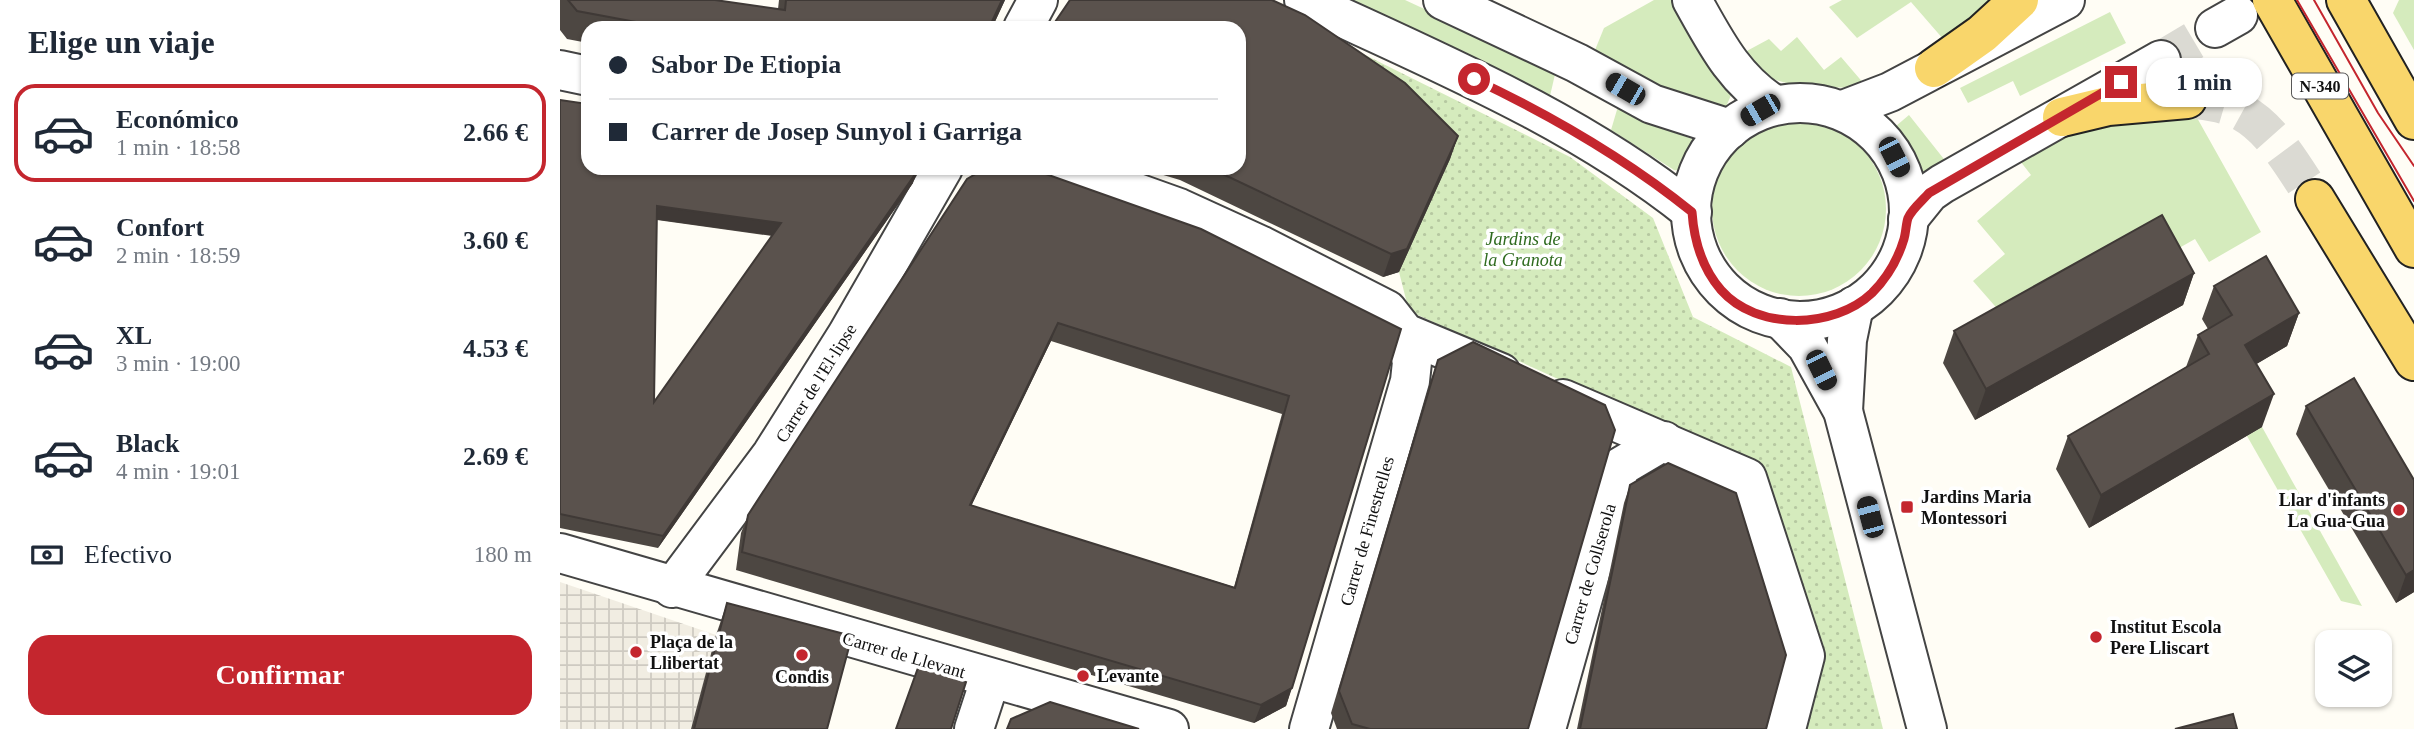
<!DOCTYPE html>
<html lang="es">
<head>
<meta charset="utf-8">
<style>
  :root { --surface:#fff; --page:#f2f2f3; --text:#1f2937; --muted:#747a83; --line:#e0e1e3; --accent:#c4262e }
  body { margin:0; font-family:Georgia,serif; background:var(--page); color:var(--text); height:100vh; display:flex; flex-direction:column; font-size:26px; white-space:nowrap }
  * { box-sizing:border-box; margin:0 }
  p { font-size:23px; color:var(--muted) }
  .icon { flex:none; width:38px; height:38px; fill:none; stroke:currentColor; stroke-width:2; stroke-linecap:round; stroke-linejoin:round }
  .map { position:relative; flex:1; overflow:hidden }
  .side { display:flex; flex-direction:column; background:var(--surface); width:560px }
  .side>* { flex:none }
  .guide { position:absolute; left:21px; top:21px; width:665px; height:154px; border-radius:21px; box-shadow:0 2px 5px #0004; display:grid; align-content:center; height:154px; padding:0 28px; background:var(--surface) }
  .tools { position:absolute; left:1755px; top:630px; display:grid; gap:14px }
  .tools a { display:grid; place-items:center; width:77px; height:77px; border-radius:14px; background:var(--surface); box-shadow:0 2px 5px #0004; font-size:35px }
  .end { position:absolute; width:32px; height:32px; margin:-16px; border:9px solid #c4262e; background:#fff; box-shadow:0 0 0 4px #fff }
  .from { border-radius:50% }
  .bubble { position:absolute; height:49px; border-radius:21px; background:var(--surface); box-shadow:0 2px 5px #0004; font-size:23px; font-weight:700; line-height:49px; text-align:center }
  .car { position:absolute; width:21px; height:42px; margin:-21px -10px; border-radius:9px; box-shadow:0 0 5px 2px #0007; background:linear-gradient(#222 24%,#8ab4d8 0 40%,#222 0 76%,#8ab4d8 0 86%,#222 0) }
  .guide b { display:flex; align-items:center; gap:24px; height:66px; font-size:26px }
  .guide b+b { border-top:2px solid var(--line) }
  .guide i { width:18px; height:18px; background:var(--text) }
  ul { padding:0; list-style:none }
  li { display:flex; align-items:center; gap:21px; height:98px; margin:0 14px 10px; padding:0 14px; border:4px solid transparent; border-radius:21px }
  li div { flex:1 }
  li b { display:block; font-size:26px }
  li em { font-style:normal; font-weight:700 }
  li.on { border-color:var(--accent) }
  li>.icon { width:63px; height:63px; stroke-width:1.5 }
  h2 { padding:0 28px; font-size:32px; line-height:84px }
  .pay { display:flex; align-items:center; gap:18px; height:77px; padding:0 28px; font-size:26px }
  .pay p { margin-inline-start:auto }
  .cta { display:flex; gap:14px; margin-top:auto; padding:14px 28px }
  .cta a { flex:1; height:80px; border-radius:21px; background:var(--accent); color:#fff; font-size:28px; font-weight:700; line-height:80px; text-align:center }
  main { display:flex; flex:1; min-height:0 }
  .map>svg:first-child { display:block }
  .grass { fill:#d5ebbd }
  .park { fill:url(#park-dots) }
  .plaza { fill:url(#plaza-grid) }
  .lines { fill:none; stroke-linecap:round; stroke-linejoin:round }
  .minor-tunnel { stroke:#dbdad3; stroke-width:38; stroke-dasharray:38 19; stroke-linecap:butt }
  .major-tunnel { stroke:#dbdad3; stroke-width:38; stroke-dasharray:38 19; stroke-linecap:butt }
  .minor-casing { stroke:#444; stroke-width:42 }
  .major-casing { stroke:#222; stroke-width:42 }
  .minor { stroke:#fff; stroke-width:38 }
  .major { stroke:#f9d66b; stroke-width:38 }
  .tram { stroke:#c4262e; stroke-width:2 }
  .wall { fill:#4d4742; fill-rule:evenodd }
  .shaded-wall { fill:#3f3936 }
  .building { fill:#5a524d; stroke:#3f3936; stroke-width:2; fill-rule:evenodd }
  .route { stroke:#c4262e; stroke-width:9 }
  .poi-dot { fill:#c4262e; stroke:#fff; stroke-width:2.5 }
  .labels { text-anchor:middle; stroke-width:7; stroke-linejoin:round; paint-order:stroke }
  .shield { fill:#fff; stroke:#585858; stroke-width:2 }
  .shield-label { font-size:16px; font-weight:bold; fill:#111 }
  .park-label { font-size:18px; font-style:italic; fill:#2f6b1f; stroke:#fff }
  .street-label { font-size:18px; fill:#111; stroke:#fff }
  .poi-label { font-size:18px; font-weight:bold; fill:#111; stroke:#fff; text-anchor:start }
</style>
</head>
<body>
<main>
<section class="side">
<h2>Elige un viaje</h2>
<ul>
<li class="on"><svg class="icon" aria-label="car" viewBox="0 0 24 24"><path d="M5 17H2v-5l4-1 3-4h7l3 4 3 1v5h-3M9 17h6M6 11h13"/><circle cx="7" cy="17" r="2"/><circle cx="17" cy="17" r="2"/></svg><div><b>Económico</b><p>1 min · 18:58</p></div><em>2.66 €</em></li>
<li><svg class="icon" aria-label="car" viewBox="0 0 24 24"><path d="M5 17H2v-5l4-1 3-4h7l3 4 3 1v5h-3M9 17h6M6 11h13"/><circle cx="7" cy="17" r="2"/><circle cx="17" cy="17" r="2"/></svg><div><b>Confort</b><p>2 min · 18:59</p></div><em>3.60 €</em></li>
<li><svg class="icon" aria-label="car" viewBox="0 0 24 24"><path d="M5 17H2v-5l4-1 3-4h7l3 4 3 1v5h-3M9 17h6M6 11h13"/><circle cx="7" cy="17" r="2"/><circle cx="17" cy="17" r="2"/></svg><div><b>XL</b><p>3 min · 19:00</p></div><em>4.53 €</em></li>
<li><svg class="icon" aria-label="car" viewBox="0 0 24 24"><path d="M5 17H2v-5l4-1 3-4h7l3 4 3 1v5h-3M9 17h6M6 11h13"/><circle cx="7" cy="17" r="2"/><circle cx="17" cy="17" r="2"/></svg><div><b>Black</b><p>4 min · 19:01</p></div><em>2.69 €</em></li>
</ul>
<div class="pay"><svg class="icon" aria-label="cash" viewBox="0 0 24 24"><path d="M3 7h18v10H3z"/><circle cx="12" cy="12" r="2"/></svg>Efectivo<p>180 m</p></div>
<div class="cta"><a>Confirmar</a></div>
</section>
<div class="map">
<svg width="1854" height="729" viewBox="0 0 1854 729">
  <defs>
    <pattern id="park-dots" width="8" height="8" patternUnits="userSpaceOnUse" patternTransform="scale(1.75)"><rect width="8" height="8" fill="#d5ebbd"/><path d="M2 2h.1M6 6h.1" fill="none" stroke="#b6c8a1" stroke-width="1.8" stroke-linecap="round"/></pattern>
    <pattern id="plaza-grid" width="8" height="8" patternUnits="userSpaceOnUse" patternTransform="scale(1.75)"><rect width="8" height="8" fill="#f1ede2"/><path d="M0 4h8M4 0v8" fill="none" stroke="#cecac1"/></pattern>
  </defs>
  <rect width="100%" height="100%" fill="#fffdf5"/>
  <g class="grass">
    <polygon points="784,0 845,0 996,70 990,96"/>
    <polygon points="1094,0 1121,0 1172,93 1165,109 1145,110 1033,55 1044,28"/>
    <polygon points="1282,0 1441,0 1384,40 1351,2 1297,38 1269,7"/>
    <polygon points="1839,0 1854,0 1854,50 1833,13"/>
    <polygon points="1550,12 1566,43 1460,96 1453,81 1408,103 1400,88"/>
    <path d="M1237 37 1264 70 1281 57 1305 85C1285 90 1230 88 1212 78 1201 73 1192 61 1183 53L1209 39 1221 51Z"/>
    <polygon points="1059,103 1100,127 1132,139 1121,171 1114,170 1051,130"/>
    <polygon points="1609,110 1636,116 1701,232 1649,262 1635,239 1462,337 1413,281 1445,254 1417,221 1471,175 1457,157 1528,127"/>
    <polygon points="1349,115 1391,168 1364,179 1358,163 1336,126"/>
    <circle cx="1239" cy="209" r="87"/>
    <polygon points="1702,427 1802,606 1781,601 1687,436"/>
  </g>
  <polygon class="park" points="743,24 1010,157 1093,218 1133,317 1231,367 1323,729 1246,729 1200,471 849,311 839,272 890,158"/>
  <polygon class="plaza" points="0,582 156,635 131,729 0,729"/>
  <g class="lines">
    <polyline class="minor-tunnel" points="1601,60 1655,28"/>
    <path class="major-tunnel" d="M1627 99C1641 101 1657 102 1670 107 1709 120 1733 167 1755 199"/>
    <defs>
      <g id="minor">
        <path d="M744 0C877 62 1016 119 1132 212"/>
        <polyline points="883,0 1017,63 1092,104 1170,129"/>
        <path d="M1132 0C1155 41 1174 80 1215 105"/>
        <polyline points="463,28 478,0"/>
        <polyline points="1655,28 1678,15"/>
        <polyline points="0,70 28,76"/>
        <circle cx="1240" cy="212" r="109"/>
        <polyline points="1283,110 1330,92 1505,0"/>
        <polyline points="480,168 563,188 619,208 700,245 827,310 845,333 941,373"/>
        <polyline points="1348,219 1369,193 1382,184 1601,60"/>
        <polyline points="1220,318 1247,346 1283,411 1367,729"/>
        <polyline points="1003,399 1187,478 1245,656 1226,729"/>
        <polyline points="1283,411 1287,340 1294,306"/>
        <polyline points="0,553 609,729"/>
        <polyline points="112,588 212,454 287,335 383,168"/>
        <polyline points="414,729 430,680"/>
        <polyline points="749,729 850,381 852,362 845,333"/>
        <polyline points="986,729 1060,467 1104,441"/>
      </g>
      <g id="major">
        <polyline points="1712,0 1854,248"/>
        <polyline points="1786,0 1854,120"/>
        <polyline points="1374,68 1422,34 1459,0"/>
        <polyline points="1502,117 1548,106 1627,99"/>
        <polyline points="1755,199 1854,361"/>
      </g>
    </defs>
    <use href="#minor" class="minor-casing"/>
    <use href="#major" class="major-casing"/>
    <use href="#minor" class="minor"/>
    <use href="#major" class="major"/>
    <g class="tram">
      <polyline points="1737,0 1854,201"/>
      <polyline points="1754,0 1818,113 1854,166"/>
    </g>
  </g>
  <g class="wall">
    <polygon points="0,0 155,0 218,9 219,0 445,0 432,28 28,28 28,43 7,39 0,30"/>
    <path d="M0 100 353 183 98 548 0 528ZM97 220 212 236 94 402Z"/>
    <polygon points="898,136 890,159 839,272 823,277 620,180 580,168 679,168"/>
    <path d="M407 179 841 329 726 706 694 723 176 570 181 533 188 515ZM491 341 722 414 674 587 411 506Z"/>
    <polygon points="1634,273 1623,305 1415,420 1383,363 1394,331"/>
    <polygon points="1654,286 1739,313 1727,346 1696,364 1702,427 1529,528 1496,469 1508,436 1626,367 1638,335 1648,329 1642,319"/>
    <polygon points="878,360 968,729 777,729 771,713 870,383"/>
    <polygon points="1794,378 1854,592 1836,603 1736,434 1746,406"/>
    <polygon points="1070,485 1206,729 1017,729 1064,503"/>
    <polygon points="167,603 267,729 131,729 156,635"/>
  </g>
  <g class="shaded-wall">
    <polygon points="442,0 445,0 432,28 429,28"/>
    <polygon points="898,136 890,159 839,272 823,277 831,254"/>
    <polygon points="358,170 353,183 98,548 103,536"/>
    <polygon points="97,206 221,223 217,236 93,219"/>
    <polygon points="1634,273 1623,305 1415,420 1426,389"/>
    <polygon points="1739,313 1727,346 1673,378 1685,345"/>
    <polygon points="498,323 491,341 403,523 410,505"/>
    <polygon points="1714,394 1702,427 1529,528 1541,495"/>
    <polygon points="1854,570 1854,592 1836,603 1846,575"/>
    <polygon points="732,688 726,706 694,723 701,705"/>
  </g>
  <g class="building">
    <polygon points="8,0 155,0 225,10 226,0 442,0 429,28 108,28 17,11"/>
    <polygon points="510,0 712,0 745,15 845,83 898,136 847,249 831,254 650,168 679,168 679,28 491,28"/>
    <path d="M0 100 28 104V168H356L358 170 103 536 0 514ZM97 206 221 223 94 402Z"/>
    <path d="M426 168H469L641 229 841 329 732 688 701 705 182 552 188 515 407 179ZM498 323 729 396 675 588 410 505Z"/>
    <polygon points="1602,215 1634,273 1426,389 1394,331"/>
    <polygon points="1706,256 1739,313 1685,345 1714,394 1541,495 1508,436 1649,354 1638,335 1672,315 1654,286"/>
    <polygon points="913,342 1045,405 1055,430 968,729 810,729 792,724 779,691 878,360"/>
    <polygon points="1794,378 1854,480 1854,570 1846,575 1746,406"/>
    <polygon points="1108,463 1176,493 1226,655 1206,729 1020,729 1070,485"/>
    <polygon points="167,603 292,636 267,729 134,729"/>
    <polygon points="359,665 406,682 391,729 336,729"/>
    <polygon points="490,702 579,729 447,729 451,719"/>
    <polygon points="1673,714 1677,729 1615,729"/>
  </g>
  <g class="lines">
    <path class="route" d="M914 79C990 115 1066 159 1132 212 1134 241 1142 268 1161 290 1197 331 1274 329 1312 293 1327 278 1338 259 1344 239 1346 232 1346 224 1348 218 1352 209 1362 201 1369 193L1561 82"/>
  </g>
  <g class="poi-dot">
    <rect x="1340" y="500" width="14" height="14" rx="3.5"/>
    <circle cx="1839" cy="510" r="7"/>
    <circle cx="1536" cy="637" r="7"/>
    <circle cx="76" cy="652" r="7"/>
    <circle cx="242" cy="655" r="7"/>
    <circle cx="523" cy="676" r="7"/>
  </g>
  <g class="labels">
    <rect class="shield" x="1732" y="73.5" width="56" height="25" rx="5"/>
    <g class="shield-label">
      <text x="1760" y="92">N-340</text>
    </g>
    <g class="park-label">
      <text x="963" y="245">Jardins de<tspan x="963" dy="21">la Granota</tspan></text>
    </g>
    <g class="street-label">
      <text transform="translate(256 383) rotate(-58)" y="6">Carrer de l'El·lipse</text>
      <text transform="translate(807 531) rotate(-74)" y="6">Carrer de Finestrelles</text>
      <text transform="translate(1030 574) rotate(-74)" y="6">Carrer de Collserola</text>
      <text transform="translate(344 655) rotate(16)" y="6">Carrer de Llevant</text>
    </g>
    <g class="poi-label">
      <text x="1361" y="503">Jardins Maria<tspan x="1361" dy="21">Montessori</tspan></text>
      <text x="1825" y="506" text-anchor="end">Llar d'infants<tspan x="1825" dy="21">La Gua-Gua</tspan></text>
      <text x="1550" y="633">Institut Escola<tspan x="1550" dy="21">Pere Lliscart</tspan></text>
      <text x="90" y="648">Plaça de la<tspan x="90" dy="21">Llibertat</tspan></text>
      <text x="537" y="682">Levante</text>
      <text x="242" y="683" text-anchor="middle">Condis</text>
    </g>
  </g>
</svg>
<div class="tools">
<a><svg class="icon" aria-label="layers" viewBox="0 0 24 24"><path d="M12 4l9 5-9 5-9-5zM3 14l9 5 9-5"/></svg></a>
</div>
<i class="end from" style="left:914px;top:79px"></i>
<i class="end" style="left:1561px;top:82px"></i>
<div class="bubble" style="left:1586px;top:58px;width:116px">1 min</div>
<i class="car" style="left:1065px;top:89px;rotate:300deg"></i>
<i class="car" style="left:1200px;top:110px;rotate:240deg"></i>
<i class="car" style="left:1334px;top:157px;rotate:153deg"></i>
<i class="car" style="left:1261px;top:370px;rotate:154deg"></i>
<i class="car" style="left:1310px;top:517px;rotate:345deg"></i>
<div class="guide">
<b><i class="from"></i>Sabor De Etiopia</b>
<b><i></i>Carrer de Josep Sunyol i Garriga</b>
</div>
</div>
</main>
</body>
</html>
